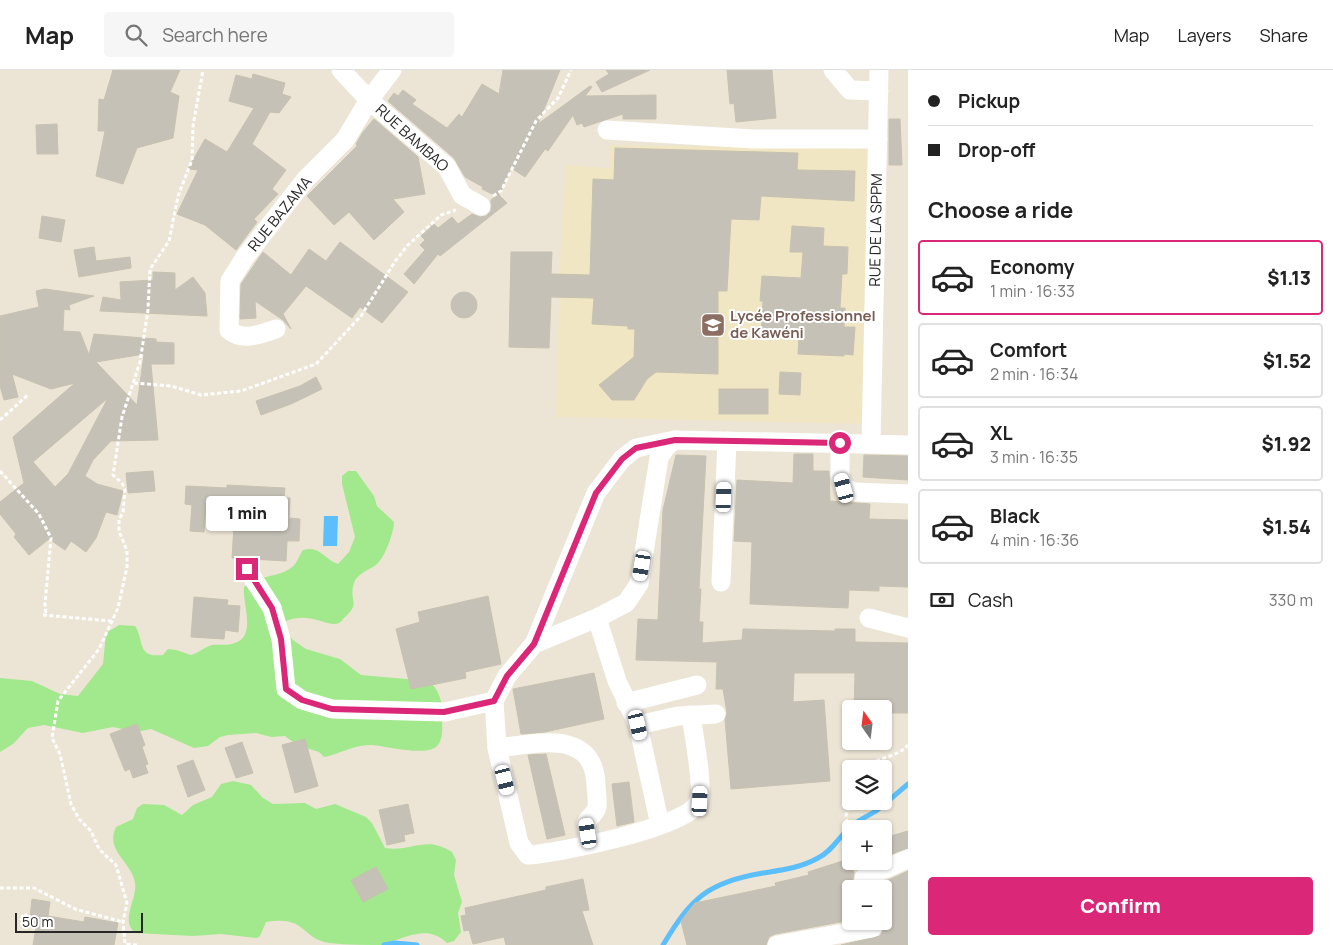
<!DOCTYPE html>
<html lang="en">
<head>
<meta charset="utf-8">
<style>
  :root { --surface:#fff; --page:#f6f6f6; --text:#222; --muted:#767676; --line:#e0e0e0; --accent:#db2777 }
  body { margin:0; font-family:Manrope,sans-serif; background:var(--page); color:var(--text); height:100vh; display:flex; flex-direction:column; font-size:19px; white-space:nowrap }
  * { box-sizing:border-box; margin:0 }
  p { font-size:16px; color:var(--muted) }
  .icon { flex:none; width:28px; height:28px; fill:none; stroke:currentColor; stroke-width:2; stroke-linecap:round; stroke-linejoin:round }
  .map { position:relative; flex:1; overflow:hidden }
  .side { display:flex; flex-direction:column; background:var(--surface); width:425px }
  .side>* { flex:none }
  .guide { display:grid; align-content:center; height:110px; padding:0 20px; background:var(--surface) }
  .needle { width:32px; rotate:346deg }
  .fabs { position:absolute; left:842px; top:630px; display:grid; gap:10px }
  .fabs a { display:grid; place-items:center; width:50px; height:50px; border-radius:5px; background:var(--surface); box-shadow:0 1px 4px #0004; font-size:25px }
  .scale { position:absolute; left:15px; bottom:12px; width:128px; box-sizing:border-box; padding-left:5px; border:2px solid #272727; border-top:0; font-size:14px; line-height:18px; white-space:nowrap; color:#272727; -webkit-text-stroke:4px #fff; paint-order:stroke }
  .end { position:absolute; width:22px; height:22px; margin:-11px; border:6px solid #db2777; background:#fff; box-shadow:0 0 0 2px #fff }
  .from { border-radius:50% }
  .bubble { position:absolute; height:35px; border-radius:5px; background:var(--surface); box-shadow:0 1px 4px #0004; font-size:16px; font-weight:800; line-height:35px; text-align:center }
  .car { position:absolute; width:15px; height:30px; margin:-15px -8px; border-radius:6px; box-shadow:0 0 4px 1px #0007; background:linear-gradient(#fff 24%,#345 0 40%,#fff 0 76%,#345 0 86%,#fff 0) }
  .guide b { display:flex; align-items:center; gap:18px; height:48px; font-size:19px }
  .guide b+b { border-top:1px solid var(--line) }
  .guide i { width:12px; height:12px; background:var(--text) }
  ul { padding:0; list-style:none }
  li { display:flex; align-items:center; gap:15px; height:75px; margin:0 10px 8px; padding:0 10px; border:2px solid var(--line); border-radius:5px }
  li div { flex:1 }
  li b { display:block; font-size:19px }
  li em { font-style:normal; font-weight:800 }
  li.selected { border-color:var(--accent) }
  li>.icon { width:45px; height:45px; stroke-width:1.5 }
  h2 { padding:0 20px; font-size:22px; line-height:60px }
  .pay { display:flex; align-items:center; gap:12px; height:55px; padding:0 20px; font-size:19px }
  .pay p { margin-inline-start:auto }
  .primary-button { display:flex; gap:10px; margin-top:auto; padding:10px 20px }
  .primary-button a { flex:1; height:58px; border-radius:5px; background:var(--accent); color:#fff; font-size:20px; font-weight:800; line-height:58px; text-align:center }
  header { display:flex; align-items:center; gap:30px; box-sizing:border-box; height:70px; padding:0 25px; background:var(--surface); border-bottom:1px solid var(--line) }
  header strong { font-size:24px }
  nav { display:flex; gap:28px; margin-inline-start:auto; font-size:18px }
  .search { width:350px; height:45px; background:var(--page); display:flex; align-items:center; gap:12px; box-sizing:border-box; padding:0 18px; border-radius:5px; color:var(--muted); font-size:19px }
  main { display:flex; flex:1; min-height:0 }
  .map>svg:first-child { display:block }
  .education { fill:#f0e6c3 }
  .green { fill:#a1e98c }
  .water { fill:#5cbffb }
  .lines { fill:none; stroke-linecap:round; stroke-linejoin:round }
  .stream { stroke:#5cbffb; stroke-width:5 }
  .building { fill:#c6c1b6; stroke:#c7c1b0; fill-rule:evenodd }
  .path { stroke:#fff; stroke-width:3; stroke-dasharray:4 2.5; stroke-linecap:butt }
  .minor { stroke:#fff; stroke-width:19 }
  .route { stroke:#db2777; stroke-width:6 }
  .labels { text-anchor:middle; stroke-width:4; stroke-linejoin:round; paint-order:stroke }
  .street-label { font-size:15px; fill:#272727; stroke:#fff }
  .education-label { font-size:15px; font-weight:bold; fill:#785e54; stroke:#fff; text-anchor:start }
</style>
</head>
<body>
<header>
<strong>Map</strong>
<div class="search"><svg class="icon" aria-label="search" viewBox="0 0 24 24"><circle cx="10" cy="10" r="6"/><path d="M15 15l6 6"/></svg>Search here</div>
<nav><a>Map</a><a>Layers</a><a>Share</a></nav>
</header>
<main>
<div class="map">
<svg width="908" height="875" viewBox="0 0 908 875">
  <rect width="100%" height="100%" fill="#ece5d6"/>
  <polygon class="education" points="610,75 871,79 866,354 556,347 561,163 566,95 609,98"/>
  <g class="green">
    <path d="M348 401H356L374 426 377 436 394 452C394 462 385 487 377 494 370 500 357 503 354 513 348 532 362 532 344 548 342 550 341 552 339 553 328 558 310 541 286 551L283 558 293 570 306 579 340 589 361 605 429 611C439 620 443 632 442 646 442 655 444 669 437 676 427 687 386 676 372 675 355 674 340 684 324 687L319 682 297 675 285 666 271 667 256 663 228 665 220 667 208 676 194 678 151 659 136 662 113 657 83 663 44 655 28 658 13 674 0 682V608L32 611 60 624 78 626 103 594 106 563 119 555 135 556C145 571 136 588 163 585L168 579 176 580 191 585C199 583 204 577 212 575 220 574 227 576 235 573 257 565 242 534 244 517 259 504 284 508 295 494 298 490 300 484 303 480 320 475 324 489 338 494L349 482 355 467 342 414V406Z"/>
    <path d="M233 711 251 715 263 728 273 734 305 733 316 739 335 734 366 747 372 753 385 778C413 782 425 765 452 782L456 790 454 805 462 832 458 843 461 862 454 871 447 873C429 855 410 866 389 872L387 875C368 875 348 875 329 873 300 868 307 845 266 852L260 866 257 868 221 864 193 866 135 863C122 851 133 836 135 820 139 795 103 783 116 757L133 749 137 738 143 734 164 735 182 745 193 735 212 727 221 714Z"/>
  </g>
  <polygon class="water" points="324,446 338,446 337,476 323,476"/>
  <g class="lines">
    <g class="stream">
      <polyline points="384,875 395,873 417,875"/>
      <path d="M663 875C691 828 708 812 763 803 782 800 800 798 818 788 834 780 839 765 853 755 860 749 868 746 876 741 887 733 897 723 908 714"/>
    </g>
  </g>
  <g class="building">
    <polygon points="113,0 180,0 170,22 179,26 173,68 137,78 123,114 96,106 105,61 98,61 99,29 104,30"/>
    <polygon points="503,0 560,0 538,54 590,16 592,17 585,26 656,25 656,49 623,49 623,44 584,57 582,53 577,55 573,45 548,81 545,79 525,107 511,98 499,125 507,133 440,186 438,184 414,214 404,204 425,180 420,175 425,170 421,166 434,154 438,158 452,147 458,154 472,144 480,147 486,146 491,141 491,130 496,126 482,119 483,117 465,107 454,88 388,31 394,23 398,26 403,20 416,30 412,34 447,58 459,44 462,47 482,14 499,24"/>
    <polygon points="606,0 650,0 602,22 596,12 609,4"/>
    <polygon points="727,0 772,0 776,48 736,52 734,33 730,34"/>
    <polygon points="253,4 285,13 282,24 291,27 279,43 270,42 252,74 286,100 272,119 278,124 254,149 257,152 236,180 205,155 177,144 198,100 188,99 205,69 227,82 254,38 229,31 236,5 252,9"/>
    <polygon points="374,49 418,87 425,124 393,129 404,142 374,170 349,142 334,155 307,126 357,76 356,74 363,62"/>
    <polygon points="889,49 900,49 902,95 889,95"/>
    <polygon points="57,54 58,84 37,84 36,55"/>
    <polygon points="615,78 798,83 797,100 855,101 854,131 761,126 759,150 731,149 727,221 718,221 718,304 656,302 647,309 634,330 612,330 599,315 634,287 635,259 628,259 628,256 592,254 594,228 551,227 549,278 509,277 511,182 552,182 551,204 590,205 593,109 614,110"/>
    <polygon points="42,146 65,150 61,172 39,168"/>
    <polygon points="792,156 824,158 823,176 848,177 847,204 842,204 840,238 845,238 844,257 855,257 853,285 844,284 844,286 798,284 799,266 761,263 763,231 760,231 762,206 801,208 803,182 790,182"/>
    <polygon points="340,172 408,222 382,253 360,237 352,248 306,216 283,244 291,259 283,250 255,231 256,248 240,249 241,214 263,182 291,205 309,179 326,191"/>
    <polygon points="94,177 96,191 130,187 131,198 79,207 74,180"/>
    <polygon points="153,202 175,203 175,220 193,207 205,223 207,246 100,241 103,227 121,230 120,212 153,210"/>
    <path d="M45 219 94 226 69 235 70 240 64 239 63 261 80 262 89 285 94 264 156 269V272L174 273V294H151L158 370 111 371 93 390 85 406 97 414 123 421 117 445 106 442 96 468 86 482 71 471 65 480 49 469 29 485 14 467 16 464 0 444V432L24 413 13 367 75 313 51 319 12 304 18 327 4 330 0 316V246L39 237 36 221ZM144 284 137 335 96 292ZM108 328 68 404 55 417 33 392Z"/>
    <circle cx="464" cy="235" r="13"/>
    <polygon points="780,302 801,303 800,325 779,324"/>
    <polygon points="316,307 322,319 291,334 261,345 256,331 300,316"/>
    <rect x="719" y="319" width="49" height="25"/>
    <polygon points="794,384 813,384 813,401 829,401 830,431 870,434 869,449 908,450 908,517 879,516 879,521 849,520 848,538 750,534 752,472 734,471 737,410 793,413"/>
    <polygon points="676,385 706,386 699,519 701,519 699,552 703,552 702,573 742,570 743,559 835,561 835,559 855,559 855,572 908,573 908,643 884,643 884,639 854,639 855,603 794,603 793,632 824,630 830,711 731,719 725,650 727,643 723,619 716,619 717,592 636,590 638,549 658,550 663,440"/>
    <polygon points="864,385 908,386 908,410 863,407"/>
    <polygon points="153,401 155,421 128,423 126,403"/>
    <polygon points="227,415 285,418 284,428 290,428 289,448 300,449 299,471 287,471 286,491 232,488 235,438 206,436 204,462 190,461 192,435 185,434 186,416 227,418"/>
    <polygon points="488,526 501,594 465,602 466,608 411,619 396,559 420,552 418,542"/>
    <polygon points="194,527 228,530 227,535 240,536 238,562 225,560 224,569 191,567"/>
    <polygon points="594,603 604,649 545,662 521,664 513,619"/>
    <polygon points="137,654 145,675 142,677 148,694 145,695 148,703 133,708 130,699 125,701 110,664"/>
    <polygon points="305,669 318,716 295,723 282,675"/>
    <polygon points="242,672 253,703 236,708 225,678"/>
    <polygon points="546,684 565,765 547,769 528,685"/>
    <polygon points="193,690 205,720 188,727 177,696"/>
    <polygon points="629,712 634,752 617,756 612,714"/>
    <polygon points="408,734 414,763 404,765 405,771 387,775 379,740"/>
    <polygon points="908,761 908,778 884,787 884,768"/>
    <polygon points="849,789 854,803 851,819 851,850 775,864 769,867 766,875 687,875 681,851 695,833 776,816 775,813 809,805 808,802"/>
    <polygon points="376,797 388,819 363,832 351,810"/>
    <polygon points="908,801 908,875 841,875 880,866 883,861 881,851 884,851 884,812"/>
    <polygon points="583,809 589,840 582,841 593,875 506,875 504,867 473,874 469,860 464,861 461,846 466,845 465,838 546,820 546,817"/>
    <polygon points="32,829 50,832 48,846 84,852 85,847 118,853 114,875 33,875 36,857 29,856"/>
  </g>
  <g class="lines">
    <g class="path">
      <polyline points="493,126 501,121 536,51 558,28 571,0"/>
      <polyline points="134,313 171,316 201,325 241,321 316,294 361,246 396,190 408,175 441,145 456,140"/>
      <polyline points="0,350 29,324"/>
      <polyline points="0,401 39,444 51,468 45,534 46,545"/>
      <polyline points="43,545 111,551"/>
      <path d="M866 699C877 686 897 688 908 675"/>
      <polyline points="851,772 846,745 852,731"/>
      <polyline points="0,818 34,818 75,839 123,852"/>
      <polyline points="137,875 125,874 123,852 127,833 116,795 99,779 91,761 79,749 71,734 60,684 52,668 58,631 99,579 118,538 127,497 127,481 119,461 119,450 123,442 125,420 122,413 113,405 122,347 140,292 148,240 150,199 169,171 178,126 192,90 193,56 203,0"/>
    </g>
    <g class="minor">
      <polyline points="341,0 369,30 447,97 462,125 481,136"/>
      <polyline points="833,0 850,20 879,21"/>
      <polyline points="607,60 753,69 878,69"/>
      <path d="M276 259C260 264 243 272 229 260L230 211 245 187 305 110 345 70 369 30 392 0"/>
      <polyline points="840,373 840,406 844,418 855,422 908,424"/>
      <polyline points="871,374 879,0"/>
      <polyline points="247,499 272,538 281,569 286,619 302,630 332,639 445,642 494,631"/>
      <polyline points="721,512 727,371"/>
      <polyline points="597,548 617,611 638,655 660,755"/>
      <polyline points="869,548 908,558"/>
      <polyline points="534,574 597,548 626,533 639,514 659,388 666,377 675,370"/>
      <polyline points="626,633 697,615"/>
      <path d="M691 645C693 662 705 720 698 733 685 758 558 783 528 785L519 773 497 678 494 631 507 606 534 574 596 423 622 389 636 378 675 370 908 375"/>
      <polyline points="638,655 678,646 716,644"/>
      <path d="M497 678C536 674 593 658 596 714 596 721 598 731 597 737 596 743 589 747 586 753L589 773"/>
      <polyline points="864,819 864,808 908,789"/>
      <polyline points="777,875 872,858"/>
    </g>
  </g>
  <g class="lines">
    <polyline class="route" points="247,499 272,538 281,569 286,619 302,630 332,639 444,642 494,631 507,606 534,574 596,423 622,389 636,378 675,370 840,373"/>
  </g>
  <defs>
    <symbol id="school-square" viewBox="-11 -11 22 22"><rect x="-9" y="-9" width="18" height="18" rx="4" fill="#8d6e63" stroke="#fff"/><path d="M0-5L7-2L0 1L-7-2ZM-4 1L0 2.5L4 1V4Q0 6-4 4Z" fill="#fff"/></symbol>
  </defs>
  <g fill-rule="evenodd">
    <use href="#school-square" x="699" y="241" width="28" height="28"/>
  </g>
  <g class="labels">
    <g class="street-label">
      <text transform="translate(412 68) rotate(42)" y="5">RUE BAMBAO</text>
      <text transform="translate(280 144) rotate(-51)" y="5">RUE BAZAMA</text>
      <text transform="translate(876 160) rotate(-89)" y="5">RUE DE LA SPPM</text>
    </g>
    <g class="education-label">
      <text x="730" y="251">Lycée Professionnel<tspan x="730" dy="17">de Kawéni</tspan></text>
    </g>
  </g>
</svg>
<div class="fabs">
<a><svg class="needle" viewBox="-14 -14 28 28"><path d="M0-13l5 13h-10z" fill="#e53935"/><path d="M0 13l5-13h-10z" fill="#767676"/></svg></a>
<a><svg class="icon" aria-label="layers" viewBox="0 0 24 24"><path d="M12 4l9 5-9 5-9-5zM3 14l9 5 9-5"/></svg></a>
<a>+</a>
<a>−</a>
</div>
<div class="scale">50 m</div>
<i class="end from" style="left:840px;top:373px"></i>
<i class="end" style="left:247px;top:499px"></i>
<div class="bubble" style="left:206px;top:426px;width:82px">1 min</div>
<i class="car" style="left:844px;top:418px;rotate:345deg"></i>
<i class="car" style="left:724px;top:427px;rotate:2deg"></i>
<i class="car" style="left:642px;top:496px;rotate:190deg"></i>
<i class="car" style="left:638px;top:655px;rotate:167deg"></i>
<i class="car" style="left:505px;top:710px;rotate:166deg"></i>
<i class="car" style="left:700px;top:731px;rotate:3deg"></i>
<i class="car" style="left:588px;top:763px;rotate:351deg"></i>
</div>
<section class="side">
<div class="guide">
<b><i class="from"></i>Pickup</b>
<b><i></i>Drop-off</b>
</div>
<h2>Choose a ride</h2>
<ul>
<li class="selected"><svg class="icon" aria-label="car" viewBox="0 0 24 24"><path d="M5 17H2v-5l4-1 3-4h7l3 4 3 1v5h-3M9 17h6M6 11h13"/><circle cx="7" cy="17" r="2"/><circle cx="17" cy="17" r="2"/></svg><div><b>Economy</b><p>1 min · 16:33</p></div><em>$1.13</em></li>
<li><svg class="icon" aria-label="car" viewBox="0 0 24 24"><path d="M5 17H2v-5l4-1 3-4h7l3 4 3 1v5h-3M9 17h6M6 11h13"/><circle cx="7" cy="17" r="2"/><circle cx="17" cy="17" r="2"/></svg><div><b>Comfort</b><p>2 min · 16:34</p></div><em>$1.52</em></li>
<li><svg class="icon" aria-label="car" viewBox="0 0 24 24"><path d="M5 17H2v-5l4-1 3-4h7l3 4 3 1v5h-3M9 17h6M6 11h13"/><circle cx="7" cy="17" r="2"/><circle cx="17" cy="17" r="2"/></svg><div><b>XL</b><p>3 min · 16:35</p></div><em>$1.92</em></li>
<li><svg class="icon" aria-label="car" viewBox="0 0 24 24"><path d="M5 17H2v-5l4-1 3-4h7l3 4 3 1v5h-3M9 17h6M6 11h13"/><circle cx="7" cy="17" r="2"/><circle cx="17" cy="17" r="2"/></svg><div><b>Black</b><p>4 min · 16:36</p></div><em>$1.54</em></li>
</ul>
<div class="pay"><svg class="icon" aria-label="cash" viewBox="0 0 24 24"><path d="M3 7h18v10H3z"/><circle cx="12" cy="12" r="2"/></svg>Cash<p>330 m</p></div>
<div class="primary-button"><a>Confirm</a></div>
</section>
</main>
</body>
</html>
